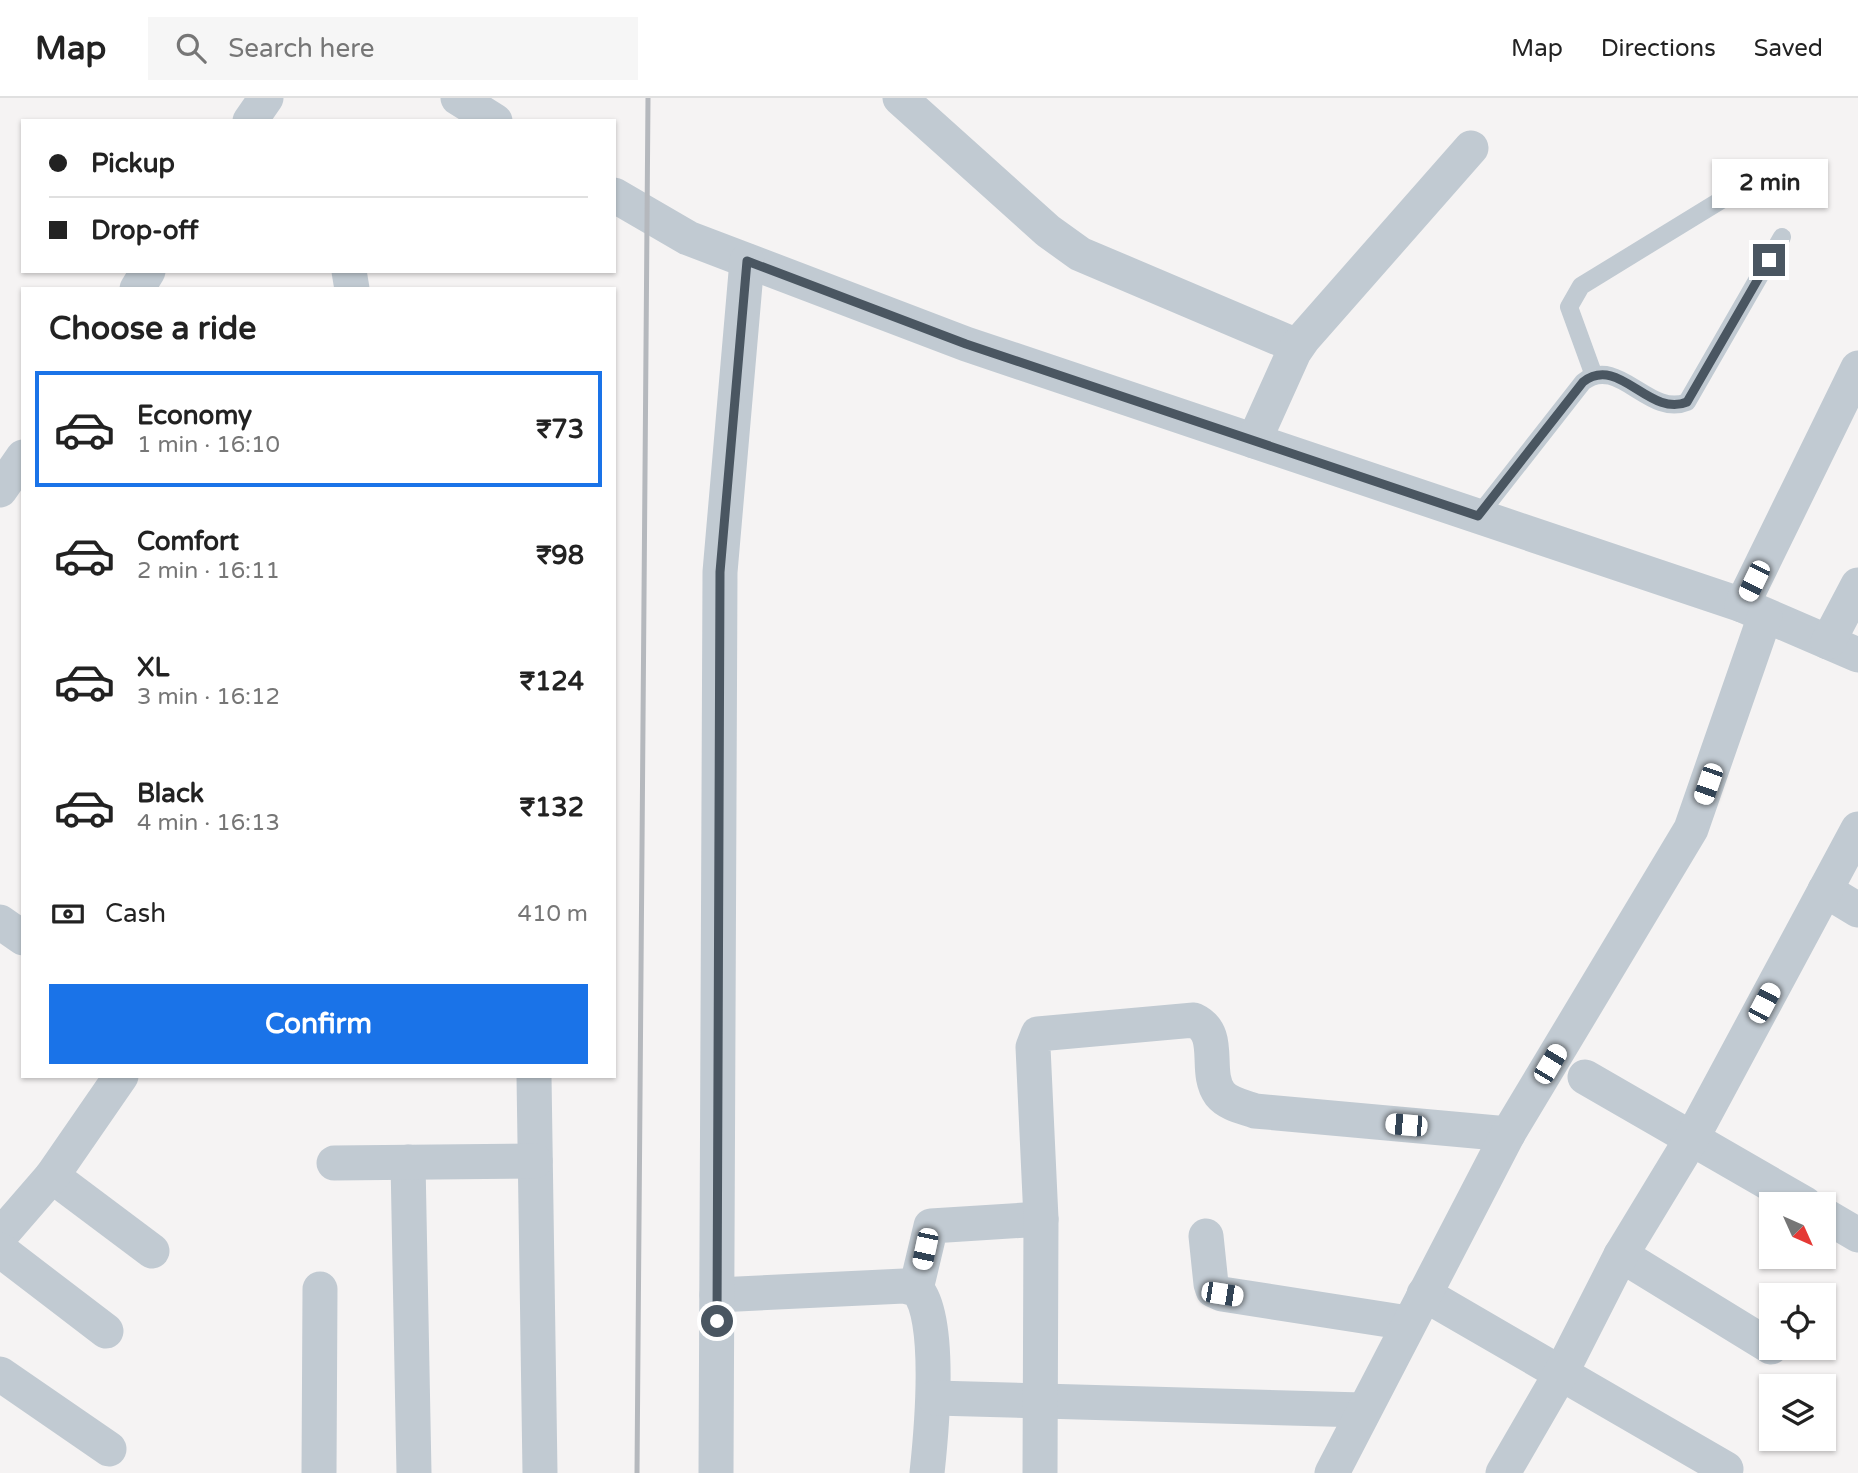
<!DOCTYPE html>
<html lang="en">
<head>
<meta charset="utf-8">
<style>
  :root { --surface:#fff; --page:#f6f6f6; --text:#222; --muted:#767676; --line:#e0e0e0; --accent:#1a73e8 }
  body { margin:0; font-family:"Varela Round",sans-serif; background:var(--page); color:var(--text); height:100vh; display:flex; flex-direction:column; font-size:26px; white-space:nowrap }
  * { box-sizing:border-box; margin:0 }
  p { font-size:23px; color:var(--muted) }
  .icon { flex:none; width:38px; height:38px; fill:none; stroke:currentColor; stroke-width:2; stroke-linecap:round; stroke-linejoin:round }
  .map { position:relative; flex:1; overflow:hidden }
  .sheet { position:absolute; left:21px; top:189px; width:595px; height:791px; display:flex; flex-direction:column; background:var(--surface); border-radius:0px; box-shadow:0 2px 5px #0004 }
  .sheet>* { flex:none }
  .top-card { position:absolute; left:21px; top:21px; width:595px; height:154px; border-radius:0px; box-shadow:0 2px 5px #0004; display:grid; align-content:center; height:154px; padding:0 28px; background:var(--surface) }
  .needle { width:46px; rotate:135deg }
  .fabs { position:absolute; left:1759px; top:1094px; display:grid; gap:14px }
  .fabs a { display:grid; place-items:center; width:77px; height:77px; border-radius:0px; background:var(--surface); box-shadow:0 2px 5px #0004; font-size:35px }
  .end { position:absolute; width:32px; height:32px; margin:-16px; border:9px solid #4a5661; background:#fff; box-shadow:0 0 0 4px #fff }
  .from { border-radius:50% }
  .bubble { position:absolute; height:49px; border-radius:0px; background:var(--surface); box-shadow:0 2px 5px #0004; font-size:23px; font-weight:700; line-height:49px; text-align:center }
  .car { position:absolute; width:21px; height:42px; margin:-21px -10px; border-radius:9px; box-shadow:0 0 5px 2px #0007; background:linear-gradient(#fff 24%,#345 0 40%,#fff 0 76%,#345 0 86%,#fff 0) }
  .top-card b { display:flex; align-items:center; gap:24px; height:66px; font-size:26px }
  .top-card b+b { border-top:2px solid var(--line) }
  .top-card i { width:18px; height:18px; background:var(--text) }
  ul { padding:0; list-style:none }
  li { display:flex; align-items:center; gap:21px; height:116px; margin:0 14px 10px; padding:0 14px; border:4px solid transparent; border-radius:0px }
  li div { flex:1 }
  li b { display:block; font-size:26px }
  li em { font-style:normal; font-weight:700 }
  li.current { border-color:var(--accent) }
  li>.icon { width:63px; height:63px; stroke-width:1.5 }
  h2 { padding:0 28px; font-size:32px; line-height:84px }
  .pay { display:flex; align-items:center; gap:18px; height:77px; padding:0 28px; font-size:26px }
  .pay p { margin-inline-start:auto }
  .primary-button { display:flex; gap:14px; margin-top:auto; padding:14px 28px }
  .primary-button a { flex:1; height:80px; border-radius:0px; background:var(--accent); color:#fff; font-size:28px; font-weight:700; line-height:80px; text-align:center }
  header { display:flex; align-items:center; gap:42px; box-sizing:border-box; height:98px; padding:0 35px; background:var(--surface); border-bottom:2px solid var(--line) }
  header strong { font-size:33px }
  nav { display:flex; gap:38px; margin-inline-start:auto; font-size:24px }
  .search { width:490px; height:63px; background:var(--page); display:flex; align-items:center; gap:18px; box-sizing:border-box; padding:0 24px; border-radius:0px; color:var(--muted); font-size:26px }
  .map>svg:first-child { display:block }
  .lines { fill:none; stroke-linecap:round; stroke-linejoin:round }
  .service { stroke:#c1cad2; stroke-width:18 }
  .minor { stroke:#c1cad2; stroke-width:35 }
  .rail { stroke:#b5b8bd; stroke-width:5 }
  .route { stroke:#4a5661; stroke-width:9 }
</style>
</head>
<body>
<header>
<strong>Map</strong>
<div class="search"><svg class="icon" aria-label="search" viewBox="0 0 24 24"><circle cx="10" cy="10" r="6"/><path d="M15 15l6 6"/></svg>Search here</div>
<nav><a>Map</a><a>Directions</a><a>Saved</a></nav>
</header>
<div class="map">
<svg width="1858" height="1375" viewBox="0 0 1858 1375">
  <rect width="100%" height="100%" fill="#f5f3f3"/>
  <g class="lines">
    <g class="service">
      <polyline points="1593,275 1569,209 1581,188 1749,85"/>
      <path d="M1478 418 1583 284C1618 256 1649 320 1687 304L1782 139"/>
    </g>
    <g class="minor">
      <polyline points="458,0 495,23"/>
      <polyline points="900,0 1048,133 1080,156 1297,248"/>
      <polyline points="250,23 266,0"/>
      <polyline points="614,97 688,140 966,246 1742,507 1858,557"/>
      <polyline points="349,173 352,191"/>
      <polyline points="137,191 148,173"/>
      <polyline points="1254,343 1294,254 1303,241 1471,50"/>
      <polyline points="0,392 23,359"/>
      <polyline points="1742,507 1858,270"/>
      <polyline points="1828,544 1858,487"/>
      <polyline points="1825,792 1858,812"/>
      <polyline points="0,824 23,840"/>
      <polyline points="534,978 540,1375"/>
      <polyline points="1585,979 1805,1106"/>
      <polyline points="408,1064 414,1375"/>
      <polyline points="334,1065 535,1063"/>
      <polyline points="52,1078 152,1153"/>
      <polyline points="1824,1117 1858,1137"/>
      <polyline points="0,1138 52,1078 121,978"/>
      <polyline points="1206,1138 1211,1186 1213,1192 1222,1196 1408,1225"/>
      <polyline points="0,1152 106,1233"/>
      <polyline points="1621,1157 1771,1249"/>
      <polyline points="916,1191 931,1128 1041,1121"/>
      <polyline points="1424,1196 1726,1371"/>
      <path d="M717 1197 904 1188 916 1191C943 1215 931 1338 927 1375"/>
      <polyline points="0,1276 109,1351"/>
      <polyline points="935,1300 1363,1312"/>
      <polyline points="319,1375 320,1191"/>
      <polyline points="716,1375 720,474 747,163"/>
      <path d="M1040 1375 1041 1121 1033 949 1038 936 1194 922C1224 936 1203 973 1220 996 1228 1006 1244 1009 1255 1013L1508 1036"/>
      <polyline points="1332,1375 1508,1036 1691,731 1765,518"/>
      <polyline points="1503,1375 1561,1275 1621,1157 1692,1040 1858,731"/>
    </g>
    <polyline class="rail" points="637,1375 648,0"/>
  </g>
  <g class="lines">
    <path class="route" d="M717 1223 720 474 747 163 966 246 1478 418 1583 284C1619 256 1649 320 1687 304L1769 162"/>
  </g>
</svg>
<div class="fabs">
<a><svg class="needle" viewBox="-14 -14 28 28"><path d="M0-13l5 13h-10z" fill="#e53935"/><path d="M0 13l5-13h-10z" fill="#767676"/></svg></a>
<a><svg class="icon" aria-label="locate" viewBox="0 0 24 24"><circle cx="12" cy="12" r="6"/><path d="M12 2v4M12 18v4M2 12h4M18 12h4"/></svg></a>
<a><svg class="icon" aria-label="layers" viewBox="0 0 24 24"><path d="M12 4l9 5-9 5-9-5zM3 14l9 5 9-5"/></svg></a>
</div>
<i class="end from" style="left:717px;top:1223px"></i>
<i class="end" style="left:1769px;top:162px"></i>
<div class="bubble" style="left:1712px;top:61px;width:116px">2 min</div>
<i class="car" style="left:1754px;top:483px;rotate:206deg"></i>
<i class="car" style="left:1708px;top:686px;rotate:199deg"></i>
<i class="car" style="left:1764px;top:905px;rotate:28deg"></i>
<i class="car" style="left:1550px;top:966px;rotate:31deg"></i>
<i class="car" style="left:1406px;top:1027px;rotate:275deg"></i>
<i class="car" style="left:925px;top:1151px;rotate:192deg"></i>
<i class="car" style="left:1222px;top:1196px;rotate:99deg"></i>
<div class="top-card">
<b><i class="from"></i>Pickup</b>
<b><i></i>Drop-off</b>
</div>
<section class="sheet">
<h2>Choose a ride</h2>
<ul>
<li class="current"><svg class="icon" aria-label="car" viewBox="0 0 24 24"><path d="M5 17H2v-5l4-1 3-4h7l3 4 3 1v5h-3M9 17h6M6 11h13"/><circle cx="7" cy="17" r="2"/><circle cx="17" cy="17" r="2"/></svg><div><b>Economy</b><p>1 min · 16:10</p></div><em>₹73</em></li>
<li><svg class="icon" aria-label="car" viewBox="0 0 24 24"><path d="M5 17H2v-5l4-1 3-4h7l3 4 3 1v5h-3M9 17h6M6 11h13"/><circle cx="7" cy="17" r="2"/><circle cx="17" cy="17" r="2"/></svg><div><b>Comfort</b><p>2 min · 16:11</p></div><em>₹98</em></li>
<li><svg class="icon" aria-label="car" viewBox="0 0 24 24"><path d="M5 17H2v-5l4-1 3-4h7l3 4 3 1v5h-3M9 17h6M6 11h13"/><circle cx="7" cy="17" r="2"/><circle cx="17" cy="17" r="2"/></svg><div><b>XL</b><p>3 min · 16:12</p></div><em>₹124</em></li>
<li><svg class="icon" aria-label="car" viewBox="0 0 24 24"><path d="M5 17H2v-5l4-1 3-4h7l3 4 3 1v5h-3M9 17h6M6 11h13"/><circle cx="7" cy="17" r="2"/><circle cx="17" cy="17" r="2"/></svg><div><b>Black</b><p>4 min · 16:13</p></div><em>₹132</em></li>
</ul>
<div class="pay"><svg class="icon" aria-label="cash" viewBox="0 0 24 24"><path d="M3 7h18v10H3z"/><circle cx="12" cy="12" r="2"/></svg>Cash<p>410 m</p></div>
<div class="primary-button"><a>Confirm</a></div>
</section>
</div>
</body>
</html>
